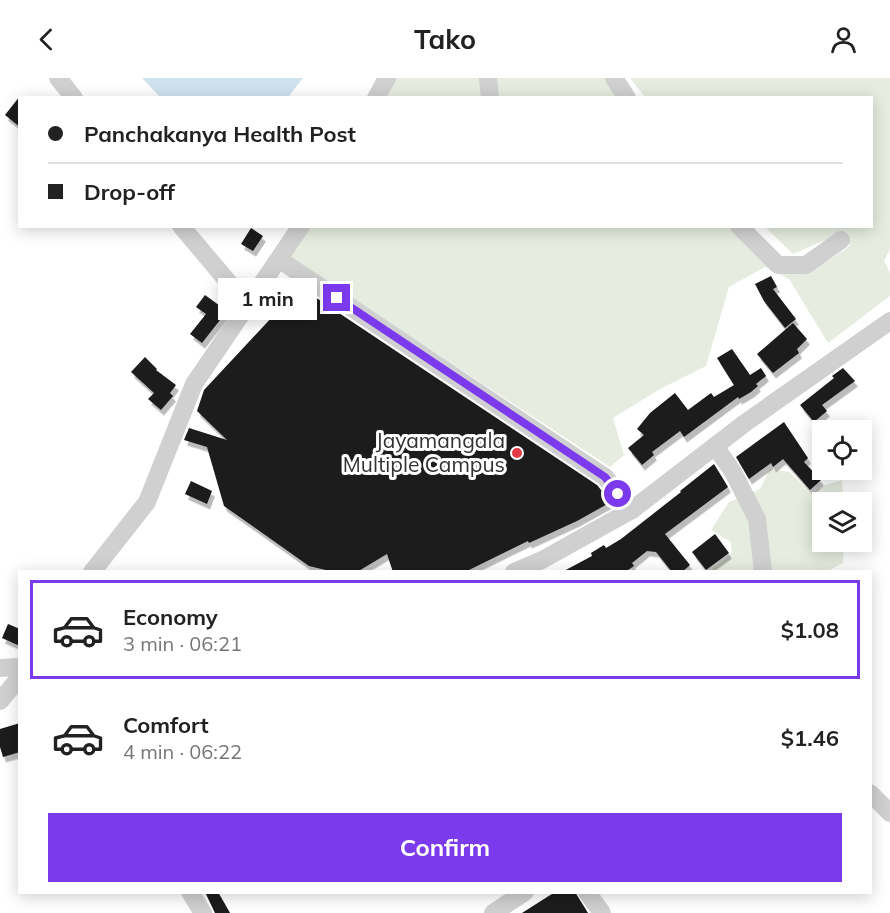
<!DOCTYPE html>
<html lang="en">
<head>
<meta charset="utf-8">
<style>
  :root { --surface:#fff; --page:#f2f2f2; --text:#222; --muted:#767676; --line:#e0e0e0; --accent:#7c3aed }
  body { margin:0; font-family:Mulish,sans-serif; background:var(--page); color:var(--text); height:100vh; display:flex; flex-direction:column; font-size:22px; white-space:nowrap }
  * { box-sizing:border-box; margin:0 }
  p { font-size:20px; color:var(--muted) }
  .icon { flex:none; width:33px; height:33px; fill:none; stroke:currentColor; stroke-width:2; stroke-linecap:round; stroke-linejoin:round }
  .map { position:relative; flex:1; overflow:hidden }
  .panel { position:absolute; left:18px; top:492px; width:854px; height:324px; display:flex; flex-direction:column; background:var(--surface); border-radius:0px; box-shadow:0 3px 15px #0003 }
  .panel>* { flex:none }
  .hud { position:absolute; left:18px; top:18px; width:855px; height:132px; border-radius:0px; box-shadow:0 3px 15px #0003; display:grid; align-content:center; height:132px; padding:0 30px; background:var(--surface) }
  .buttons { position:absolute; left:812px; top:342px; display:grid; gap:12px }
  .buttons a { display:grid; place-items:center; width:60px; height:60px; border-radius:0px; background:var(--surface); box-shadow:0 3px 15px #0003; font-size:30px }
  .end { position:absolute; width:27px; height:27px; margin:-14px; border:8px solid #7c3aed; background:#fff; box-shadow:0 0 0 3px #fff }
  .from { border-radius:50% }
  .bubble { position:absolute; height:42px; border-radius:0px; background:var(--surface); box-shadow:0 3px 15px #0003; font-size:20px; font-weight:700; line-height:42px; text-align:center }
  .hud b { display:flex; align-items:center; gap:21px; height:57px; font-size:22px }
  .hud b+b { border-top:2px solid var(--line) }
  .hud i { width:15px; height:15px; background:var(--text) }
  ul { padding:10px 0 0; list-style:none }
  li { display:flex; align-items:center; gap:18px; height:99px; margin:0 12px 9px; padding:0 18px; border:3px solid transparent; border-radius:0px }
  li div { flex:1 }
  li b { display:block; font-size:22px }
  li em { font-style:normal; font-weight:700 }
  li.current { border-color:var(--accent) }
  li>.icon { width:54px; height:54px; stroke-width:1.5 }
  .action { display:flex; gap:12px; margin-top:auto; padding:12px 30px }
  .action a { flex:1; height:69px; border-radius:0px; background:var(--accent); color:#fff; font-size:24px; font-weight:700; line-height:69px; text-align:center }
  header { display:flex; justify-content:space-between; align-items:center; height:78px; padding:0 30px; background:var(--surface); font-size:27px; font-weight:700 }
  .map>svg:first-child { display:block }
  .green { fill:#e6ecdf }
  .water { fill:#cfe2ee }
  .building { fill:#1a1a1a; filter:url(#shadow) }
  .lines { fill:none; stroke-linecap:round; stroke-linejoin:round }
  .minor { stroke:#d0d0d0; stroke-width:18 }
  .route { stroke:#7c3aed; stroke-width:8 }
  .poi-dot { fill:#e63946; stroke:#fff; stroke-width:2 }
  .labels { text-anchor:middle; stroke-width:6; stroke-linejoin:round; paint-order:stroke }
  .poi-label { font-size:21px; fill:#333; stroke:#fff; text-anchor:end }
</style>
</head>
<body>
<header><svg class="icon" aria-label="back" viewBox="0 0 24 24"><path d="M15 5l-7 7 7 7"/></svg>Tako<svg class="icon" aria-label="person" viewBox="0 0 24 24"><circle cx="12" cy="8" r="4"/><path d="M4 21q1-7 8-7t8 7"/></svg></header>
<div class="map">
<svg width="890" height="835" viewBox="0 0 890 835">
  <defs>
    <filter id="shadow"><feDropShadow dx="3" dy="5.5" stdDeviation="0" flood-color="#0004"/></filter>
  </defs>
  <rect width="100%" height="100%" fill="#fff"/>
  <g class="green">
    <polygon points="393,0 482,0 483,19 383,20"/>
    <polygon points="497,0 608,0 620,19 497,19"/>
    <polygon points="630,0 890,0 890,171 884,183 890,195 890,218 828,265 789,201 765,189 729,209 706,288 660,311 613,340 624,377 610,389 289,179 309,149 732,148 771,188 808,196 850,168 846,153 793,176 765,149 872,148 872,20 645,19"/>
    <polygon points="770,391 790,394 811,416 825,407 842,402 844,424 822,424 822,464 844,464 843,485 828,493 709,494 732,475 731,464 711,452 729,424 760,411"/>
  </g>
  <polygon class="water" points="142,0 303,0 288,19 161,20"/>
  <g class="building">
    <polygon points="20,18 20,49 5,37"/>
    <polygon points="251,150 263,158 253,173 241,166"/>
    <polygon points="771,198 777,209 773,211 796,241 785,250 764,223 755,206"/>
    <polygon points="300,209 597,407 611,424 577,443 529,465 528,463 465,494 393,494 387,476 357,494 334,494 309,488 224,428 207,369 184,362 189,350 227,362 197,333 204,312"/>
    <polygon points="205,217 227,233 202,265 190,256 206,236 196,229"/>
    <polygon points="793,245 807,261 797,271 799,275 773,295 757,276"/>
    <polygon points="732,271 750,297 761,290 766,298 756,306 758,308 751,314 739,321 738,319 684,359 680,353 652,374 654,377 642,387 628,370 644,357 637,351 650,335 675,315 688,332 711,315 714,319 734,307 717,280"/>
    <polygon points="145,279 157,291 156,292 176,307 170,315 173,318 161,332 148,321 154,315 131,294"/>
    <polygon points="843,290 855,303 822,327 827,333 814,344 800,327 834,300 832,298"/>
    <polygon points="784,344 808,380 804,384 821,402 810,412 783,381 773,389 771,385 749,401 736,379"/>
    <polygon points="714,386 728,409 665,456 690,487 682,494 672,494 656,474 647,473 632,485 634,488 625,494 562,494 592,478 591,475 604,467 606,470 621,461 681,414 680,413"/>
    <polygon points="191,403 212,413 207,426 185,416"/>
    <polygon points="715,456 729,475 706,492 692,474"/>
    <polygon points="8,546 20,551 20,568 2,560"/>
    <polygon points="20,645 20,674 3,679 0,669 0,651"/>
    <polygon points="205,814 218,814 230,835 215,835"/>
    <polygon points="555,814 575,814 588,835 522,835"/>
  </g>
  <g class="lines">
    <g class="minor">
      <polyline points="58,0 74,20"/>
      <polyline points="488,0 490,20"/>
      <polyline points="614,0 627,20"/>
      <polyline points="376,20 387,0"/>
      <polyline points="181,148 235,212 241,237"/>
      <polyline points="739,148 778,187 806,187 841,162"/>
      <polyline points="280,182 605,399 632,432"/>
      <polyline points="715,368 733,394 757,441 763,494"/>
      <polyline points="92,494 147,424 194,306 301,148"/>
      <polyline points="514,494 542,482 632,432 745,345 890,243"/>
      <polyline points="0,590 20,589"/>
      <polyline points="0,623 20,599"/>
      <polyline points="870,715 890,735"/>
      <polyline points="190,814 203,835"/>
      <polyline points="587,814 602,835"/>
      <polyline points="493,835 525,814"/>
    </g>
  </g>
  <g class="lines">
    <polyline class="route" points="337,220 605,399 618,416"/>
  </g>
  <circle class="poi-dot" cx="517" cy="375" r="6"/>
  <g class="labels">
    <g class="poi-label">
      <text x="505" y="370">Jayamangala<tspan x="505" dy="24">Multiple Campus</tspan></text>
    </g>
  </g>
</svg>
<div class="buttons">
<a><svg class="icon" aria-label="locate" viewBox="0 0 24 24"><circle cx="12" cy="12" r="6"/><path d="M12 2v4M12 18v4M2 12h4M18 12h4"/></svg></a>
<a><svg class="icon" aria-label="layers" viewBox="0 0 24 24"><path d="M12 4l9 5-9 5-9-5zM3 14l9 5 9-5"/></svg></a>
</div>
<i class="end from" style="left:618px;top:416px"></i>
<i class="end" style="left:337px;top:220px"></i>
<div class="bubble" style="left:218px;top:200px;width:99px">1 min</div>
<div class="hud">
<b><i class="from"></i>Panchakanya Health Post</b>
<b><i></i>Drop-off</b>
</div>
<section class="panel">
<ul>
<li class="current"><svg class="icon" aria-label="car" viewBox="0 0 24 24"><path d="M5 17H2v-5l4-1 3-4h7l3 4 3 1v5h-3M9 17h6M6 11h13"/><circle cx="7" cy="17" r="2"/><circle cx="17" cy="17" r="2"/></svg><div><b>Economy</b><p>3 min · 06:21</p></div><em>$1.08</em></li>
<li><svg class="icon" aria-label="car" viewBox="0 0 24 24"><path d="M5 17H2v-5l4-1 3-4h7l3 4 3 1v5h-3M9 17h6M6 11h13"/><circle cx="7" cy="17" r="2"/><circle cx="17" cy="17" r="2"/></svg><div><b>Comfort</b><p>4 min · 06:22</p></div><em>$1.46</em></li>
</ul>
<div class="action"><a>Confirm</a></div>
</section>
</div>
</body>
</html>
